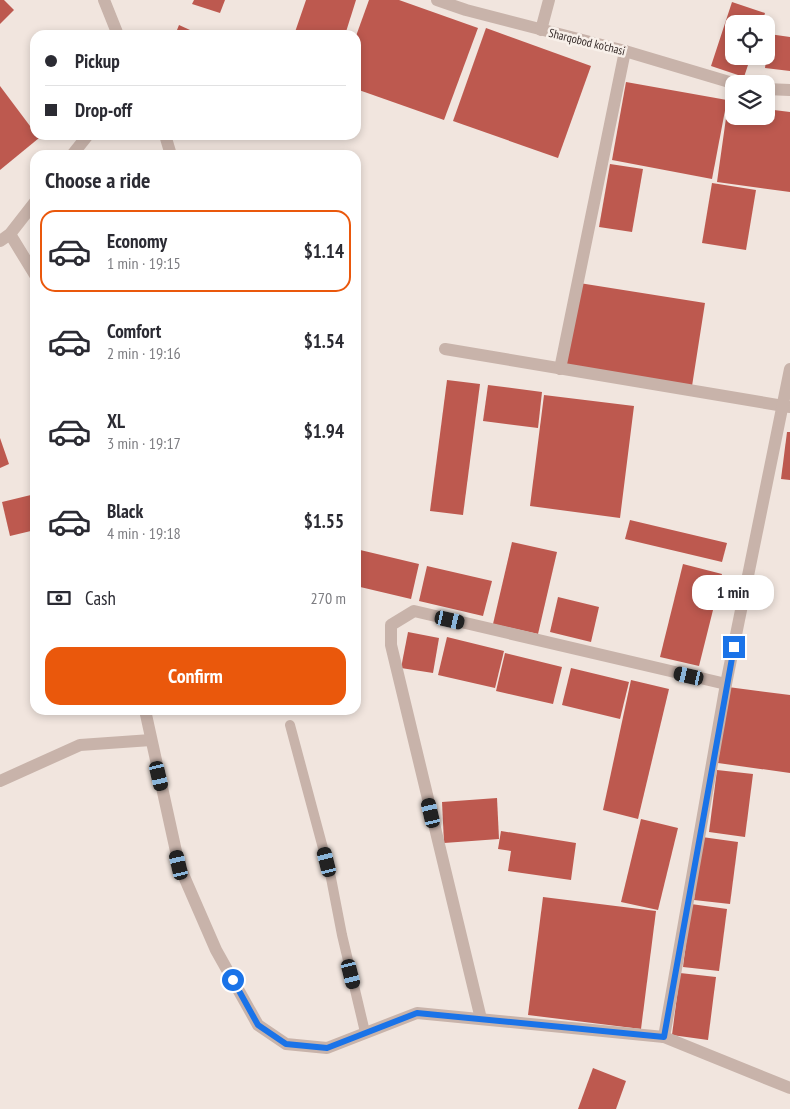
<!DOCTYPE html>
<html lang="en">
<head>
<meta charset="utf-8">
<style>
  :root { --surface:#fff; --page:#f2f2f3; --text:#2b2b33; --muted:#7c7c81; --line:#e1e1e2; --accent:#ea580c }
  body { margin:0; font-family:"PT Sans Narrow",sans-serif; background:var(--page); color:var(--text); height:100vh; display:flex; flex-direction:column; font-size:19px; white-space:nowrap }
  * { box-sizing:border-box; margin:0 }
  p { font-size:16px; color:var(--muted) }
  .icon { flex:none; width:28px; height:28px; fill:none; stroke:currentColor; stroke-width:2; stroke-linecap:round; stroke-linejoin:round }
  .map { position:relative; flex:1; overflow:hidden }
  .sheet { position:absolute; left:30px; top:150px; width:331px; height:565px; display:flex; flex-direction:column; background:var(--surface); border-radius:15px; box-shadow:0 2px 8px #0003 }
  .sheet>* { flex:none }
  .top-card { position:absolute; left:30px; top:30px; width:331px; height:110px; border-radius:15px; box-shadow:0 2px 8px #0003; display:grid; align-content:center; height:110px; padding:0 15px; background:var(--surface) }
  .fabs { position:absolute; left:725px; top:15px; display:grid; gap:10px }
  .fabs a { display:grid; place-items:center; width:50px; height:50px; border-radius:10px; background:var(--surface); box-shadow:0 2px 8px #0003; font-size:25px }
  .end { position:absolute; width:22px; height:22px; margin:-11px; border:6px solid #1a73e8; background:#fff; box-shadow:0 0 0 2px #fff }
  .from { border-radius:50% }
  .bubble { position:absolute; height:35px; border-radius:15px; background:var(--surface); box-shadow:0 2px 8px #0003; font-size:16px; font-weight:800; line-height:35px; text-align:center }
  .car { position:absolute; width:15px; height:30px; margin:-15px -8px; border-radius:6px; box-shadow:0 0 4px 1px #0007; background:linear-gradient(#222 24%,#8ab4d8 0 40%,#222 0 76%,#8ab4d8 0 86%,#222 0) }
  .top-card b { display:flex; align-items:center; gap:18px; height:48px; font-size:19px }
  .top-card b+b { border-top:1px solid var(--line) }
  .top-card i { width:12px; height:12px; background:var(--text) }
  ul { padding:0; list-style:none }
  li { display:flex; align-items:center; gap:15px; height:82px; margin:0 10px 8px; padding:0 5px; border:2px solid transparent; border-radius:15px }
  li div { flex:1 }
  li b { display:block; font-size:19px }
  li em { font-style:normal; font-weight:800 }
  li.current { border-color:var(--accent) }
  li>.icon { width:45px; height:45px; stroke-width:1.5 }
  h2 { padding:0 15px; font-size:22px; line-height:60px }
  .pay { display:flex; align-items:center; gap:12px; height:55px; padding:0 15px; font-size:19px }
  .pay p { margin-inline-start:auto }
  .action { display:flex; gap:10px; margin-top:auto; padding:10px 15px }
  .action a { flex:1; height:58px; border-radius:15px; background:var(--accent); color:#fff; font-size:20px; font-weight:800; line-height:58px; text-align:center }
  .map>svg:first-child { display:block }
  .building { fill:#bd594f }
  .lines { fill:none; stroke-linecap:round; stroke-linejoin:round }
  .service { stroke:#c8b3aa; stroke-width:10 }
  .minor { stroke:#c8b3aa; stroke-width:12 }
  .route { stroke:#1a73e8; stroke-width:6 }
  .labels { text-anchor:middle; stroke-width:5; stroke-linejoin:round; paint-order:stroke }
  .street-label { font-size:12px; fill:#362b29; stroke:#f8f0ea }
</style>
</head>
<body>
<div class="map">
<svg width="790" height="1109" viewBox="0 0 790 1109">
  <rect width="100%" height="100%" fill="#f1e5de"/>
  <g class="building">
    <polygon points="0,0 4,0 14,10 0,24"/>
    <polygon points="194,0 225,0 220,13 192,4"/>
    <polygon points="306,0 356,0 345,35 294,35"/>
    <polygon points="369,0 399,0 478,28 444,120 356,89 356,36"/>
    <polygon points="732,2 765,13 762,24 734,24 734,56 751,56 744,77 711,66"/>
    <polygon points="179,25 201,35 175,35"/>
    <polygon points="486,28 591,66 558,158 453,121"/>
    <polygon points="769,34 790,37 790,71 765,68"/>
    <polygon points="626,82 727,100 712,179 612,160"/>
    <polygon points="0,86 39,138 0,170"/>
    <polygon points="728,104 734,105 734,116 766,116 766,109 790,112 790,192 717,182"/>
    <polygon points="610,164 643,169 632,232 599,227"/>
    <polygon points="712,183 756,190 746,250 702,243"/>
    <polygon points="573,282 705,303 692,386 559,365"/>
    <polygon points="447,380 480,384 463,515 430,511"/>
    <polygon points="488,385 542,392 538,428 483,421"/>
    <polygon points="544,395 634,406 620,518 530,506"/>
    <polygon points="787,432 790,432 790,480 781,479"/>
    <polygon points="0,438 9,464 0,468"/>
    <polygon points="35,494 35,530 10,536 2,502"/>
    <polygon points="630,520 727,543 722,562 625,539"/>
    <polygon points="512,542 557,552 538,634 493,624"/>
    <polygon points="356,549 419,564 411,599 356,586"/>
    <polygon points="683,564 722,574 699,666 660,657"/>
    <polygon points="427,566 492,581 483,616 419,601"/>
    <polygon points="558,597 599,607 591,642 550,632"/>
    <polygon points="408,632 439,638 433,673 401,668"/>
    <polygon points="447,637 504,651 495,688 438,675"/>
    <polygon points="505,653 562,667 553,704 496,691"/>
    <polygon points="571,668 629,682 620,719 562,705"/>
    <polygon points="631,680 669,689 638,819 603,810"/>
    <polygon points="728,687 790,695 790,773 718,763"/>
    <polygon points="717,770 753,774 745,837 709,832"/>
    <polygon points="497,798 499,839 444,843 442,802"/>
    <polygon points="641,819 678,828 658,910 621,902"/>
    <polygon points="501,831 576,843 571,880 508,871 511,851 498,849"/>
    <polygon points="702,837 738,842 730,904 694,900"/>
    <polygon points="543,897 656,911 641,1029 528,1015"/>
    <polygon points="691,904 727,909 719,971 683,967"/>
    <polygon points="680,973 716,977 708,1040 672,1035"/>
    <polygon points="593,1068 626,1081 616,1109 578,1109"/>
  </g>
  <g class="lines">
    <polyline class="service" points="290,725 331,878 342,935 365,1032"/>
    <g class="minor">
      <polyline points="104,0 118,35"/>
      <polyline points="437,0 466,10 625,51 736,84"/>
      <polyline points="541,30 549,0"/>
      <polyline points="766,89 790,90"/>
      <polyline points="165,135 171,155"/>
      <polyline points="72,155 88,135"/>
      <polyline points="10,234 35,275"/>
      <polyline points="0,241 10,234 35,202"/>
      <polyline points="445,349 790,407"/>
      <polyline points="560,369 625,51"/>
      <polyline points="145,710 179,865 216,950 258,1025 286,1044 327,1048 417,1013 664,1037 790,1088"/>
      <polyline points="0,781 80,745 151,740"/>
      <polyline points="481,1019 391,645 391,625 414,611 726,684"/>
      <polyline points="664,1037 726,684 790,369"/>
    </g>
  </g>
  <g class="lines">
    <polyline class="route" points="233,980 258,1025 286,1044 327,1048 417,1013 664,1037 734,647"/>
  </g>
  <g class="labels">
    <g class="street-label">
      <text transform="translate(587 42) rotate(14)" y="4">Sharqobod ko'chasi</text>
    </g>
  </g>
</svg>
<div class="fabs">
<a><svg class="icon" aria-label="locate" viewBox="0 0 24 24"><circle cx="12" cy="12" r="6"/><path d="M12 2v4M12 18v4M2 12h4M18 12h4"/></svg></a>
<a><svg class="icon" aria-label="layers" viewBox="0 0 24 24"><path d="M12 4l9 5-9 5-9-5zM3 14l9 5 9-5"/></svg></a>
</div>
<i class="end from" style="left:233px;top:980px"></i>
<i class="end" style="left:734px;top:647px"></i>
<div class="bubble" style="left:692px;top:575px;width:82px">1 min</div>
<i class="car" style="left:450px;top:620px;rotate:103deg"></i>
<i class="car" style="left:689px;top:676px;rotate:283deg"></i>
<i class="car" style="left:159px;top:776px;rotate:167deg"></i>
<i class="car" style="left:431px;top:813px;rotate:347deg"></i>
<i class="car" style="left:327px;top:862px;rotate:346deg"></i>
<i class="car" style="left:179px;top:865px;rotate:347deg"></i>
<i class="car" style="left:351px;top:974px;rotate:166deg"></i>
<div class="top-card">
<b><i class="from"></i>Pickup</b>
<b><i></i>Drop-off</b>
</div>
<section class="sheet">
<h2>Choose a ride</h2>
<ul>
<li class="current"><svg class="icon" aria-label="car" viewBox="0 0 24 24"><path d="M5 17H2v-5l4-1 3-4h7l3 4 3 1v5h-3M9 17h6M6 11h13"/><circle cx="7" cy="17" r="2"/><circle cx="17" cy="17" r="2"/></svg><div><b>Economy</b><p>1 min · 19:15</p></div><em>$1.14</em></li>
<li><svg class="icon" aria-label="car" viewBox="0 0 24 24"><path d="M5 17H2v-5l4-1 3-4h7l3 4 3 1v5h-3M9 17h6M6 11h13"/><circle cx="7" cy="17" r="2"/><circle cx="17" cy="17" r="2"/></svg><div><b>Comfort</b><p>2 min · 19:16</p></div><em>$1.54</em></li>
<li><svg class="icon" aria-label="car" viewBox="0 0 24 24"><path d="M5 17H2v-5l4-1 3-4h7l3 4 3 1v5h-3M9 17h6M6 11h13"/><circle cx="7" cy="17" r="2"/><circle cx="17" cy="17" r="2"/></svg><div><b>XL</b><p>3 min · 19:17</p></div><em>$1.94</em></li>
<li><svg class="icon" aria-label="car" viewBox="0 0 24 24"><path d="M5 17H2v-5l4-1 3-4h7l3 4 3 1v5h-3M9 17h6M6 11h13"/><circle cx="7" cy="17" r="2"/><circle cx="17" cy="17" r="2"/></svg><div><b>Black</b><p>4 min · 19:18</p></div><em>$1.55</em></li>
</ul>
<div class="pay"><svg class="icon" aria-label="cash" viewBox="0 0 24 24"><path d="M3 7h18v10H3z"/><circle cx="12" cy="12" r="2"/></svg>Cash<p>270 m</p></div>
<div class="action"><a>Confirm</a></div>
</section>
</div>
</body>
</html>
